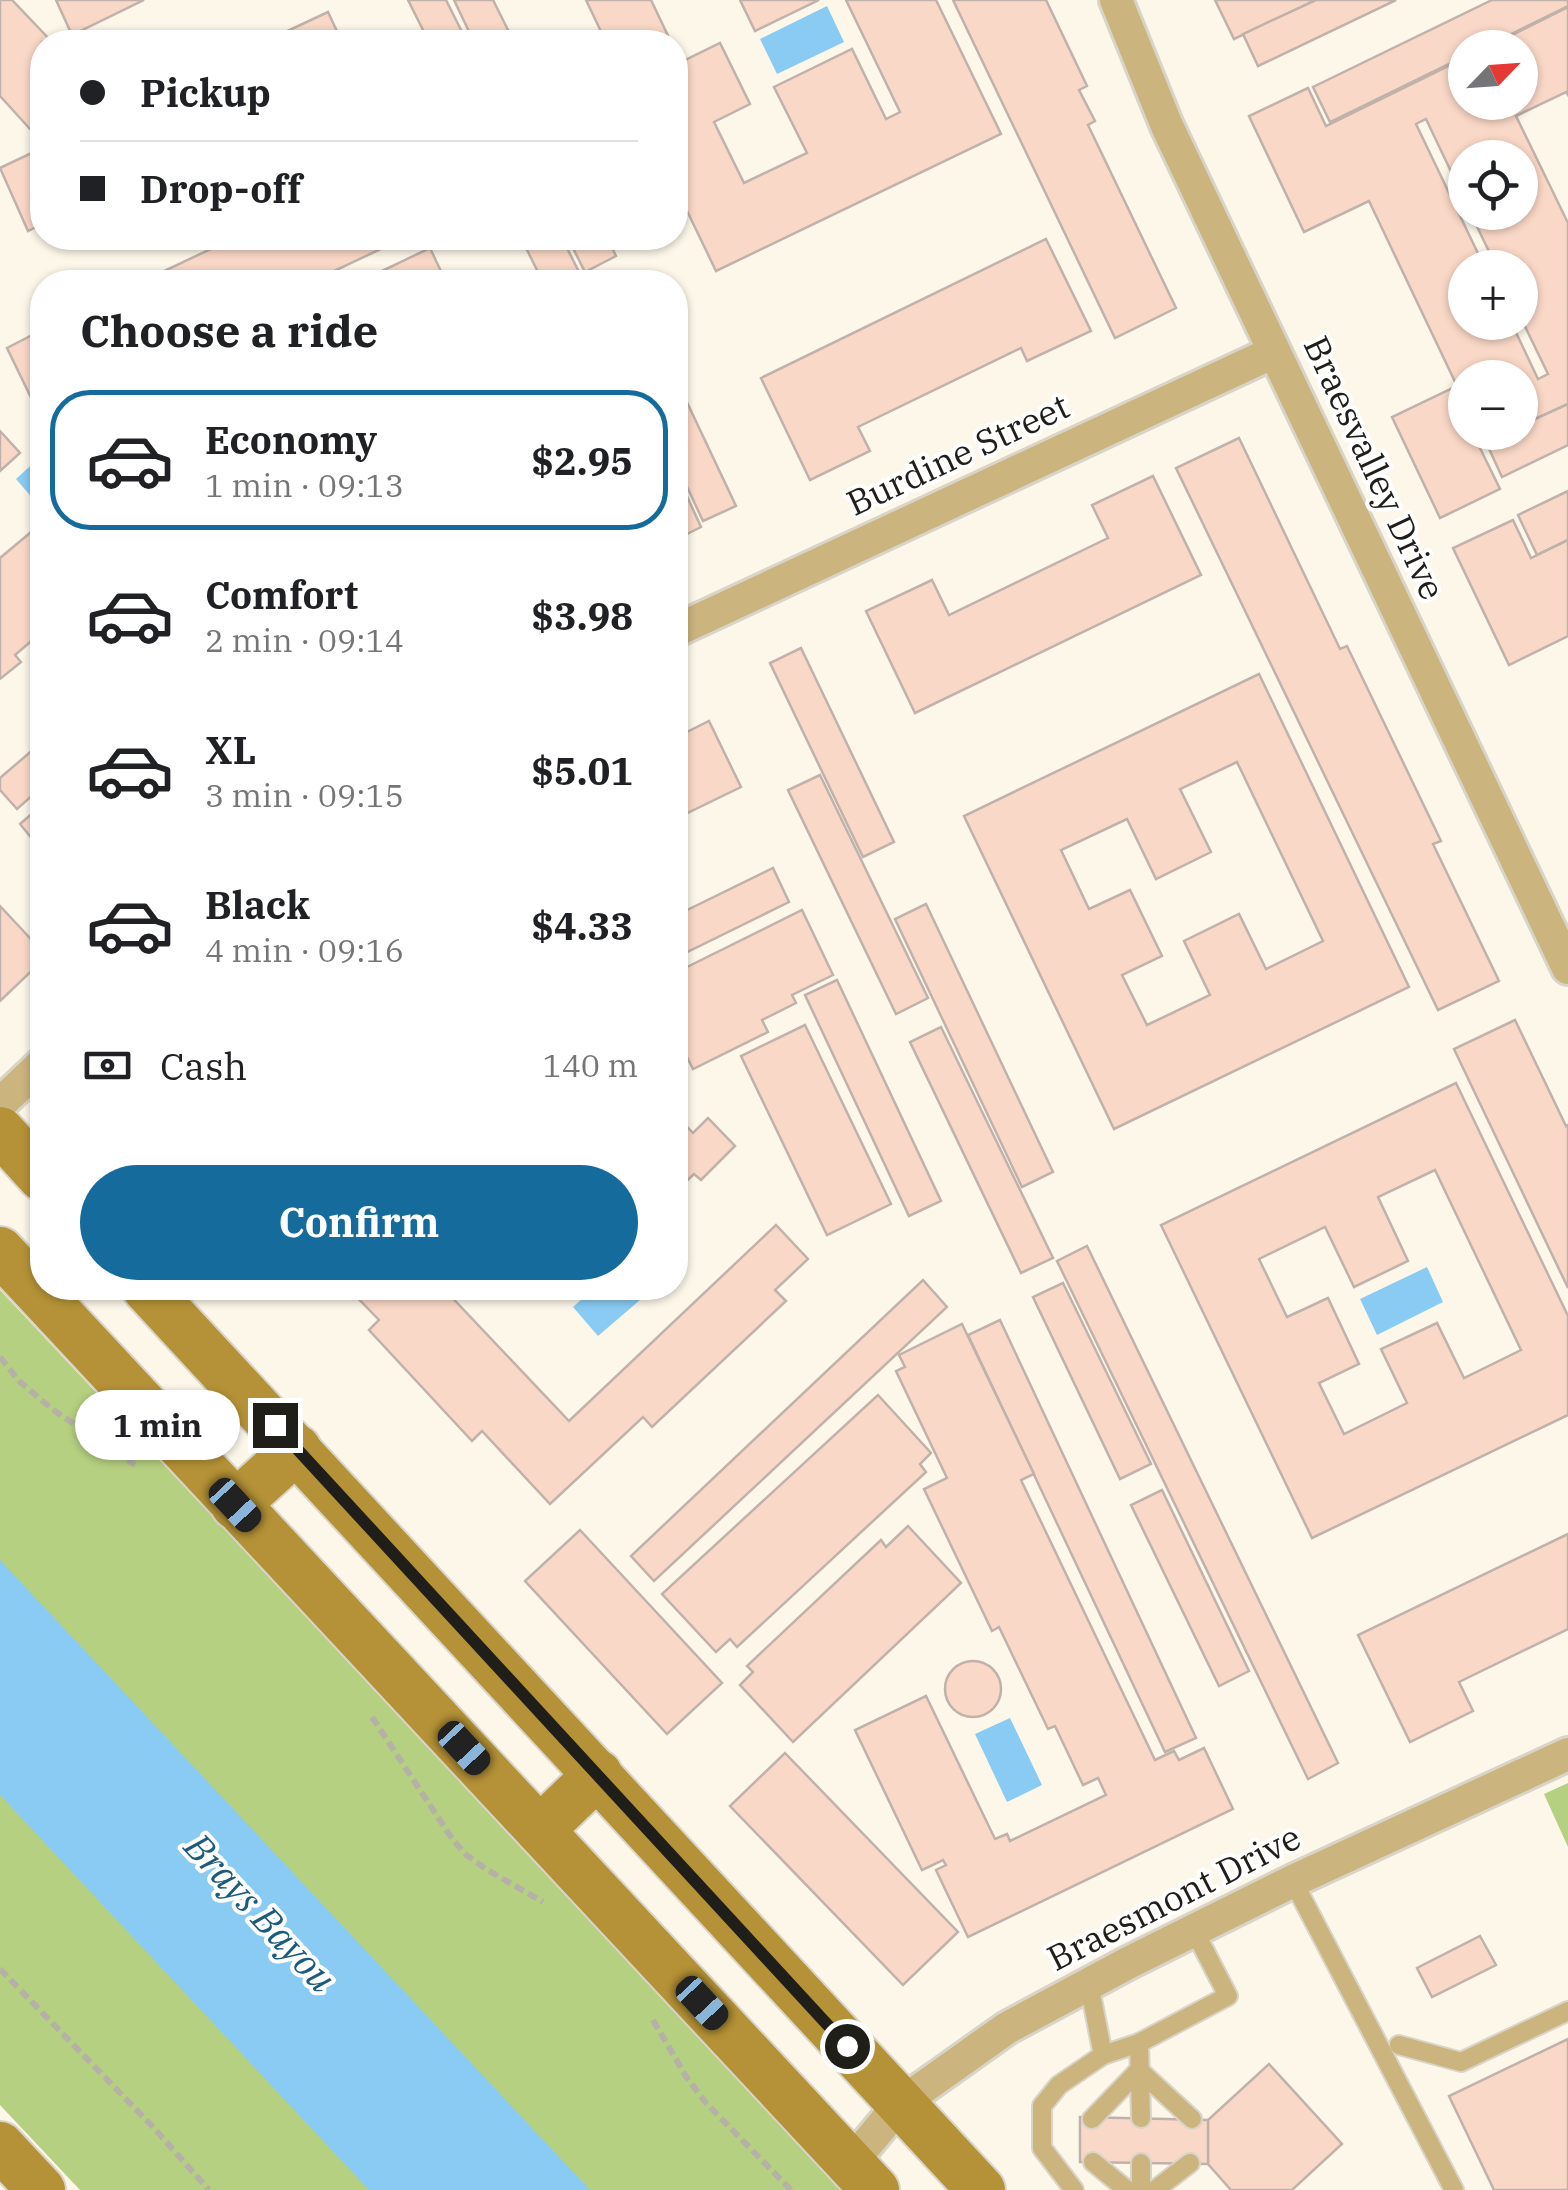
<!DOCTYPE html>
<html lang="en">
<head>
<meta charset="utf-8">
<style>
  :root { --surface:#fff; --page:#f2f2f2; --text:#202124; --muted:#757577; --line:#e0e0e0; --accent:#156c9c }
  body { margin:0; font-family:"IBM Plex Serif",serif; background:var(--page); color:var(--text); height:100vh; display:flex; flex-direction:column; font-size:38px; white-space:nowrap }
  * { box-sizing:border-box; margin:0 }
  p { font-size:32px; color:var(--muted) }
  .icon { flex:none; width:55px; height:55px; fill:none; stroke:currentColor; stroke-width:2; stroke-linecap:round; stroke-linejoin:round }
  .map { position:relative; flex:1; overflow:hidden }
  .drawer { position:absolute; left:30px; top:270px; width:658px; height:1030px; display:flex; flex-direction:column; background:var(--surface); border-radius:40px; box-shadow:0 2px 8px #0004 }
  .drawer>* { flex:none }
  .hud { position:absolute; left:30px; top:30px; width:658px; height:220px; border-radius:40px; box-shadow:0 2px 8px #0004; display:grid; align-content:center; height:220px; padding:0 50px; background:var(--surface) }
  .needle { width:65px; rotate:65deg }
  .buttons { position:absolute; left:1448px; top:30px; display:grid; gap:20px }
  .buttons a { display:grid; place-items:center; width:90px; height:90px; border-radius:50%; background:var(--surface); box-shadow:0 2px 8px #0004; font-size:50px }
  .end { position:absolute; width:45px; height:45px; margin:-22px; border:12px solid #201e19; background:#fff; box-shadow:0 0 0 5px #fff }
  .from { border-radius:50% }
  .bubble { position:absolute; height:70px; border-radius:35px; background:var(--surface); box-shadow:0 2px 8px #0004; font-size:32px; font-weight:800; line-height:70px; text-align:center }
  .car { position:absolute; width:30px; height:60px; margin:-30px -15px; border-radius:12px; box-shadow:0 0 8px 2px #0007; background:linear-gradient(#222 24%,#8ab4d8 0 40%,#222 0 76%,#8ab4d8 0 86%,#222 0) }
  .hud b { display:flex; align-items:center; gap:35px; height:95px; font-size:38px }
  .hud b+b { border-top:2px solid var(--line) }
  .hud i { width:25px; height:25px; background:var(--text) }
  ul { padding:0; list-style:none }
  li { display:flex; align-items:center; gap:30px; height:140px; margin:0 20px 15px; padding:0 30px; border:5px solid transparent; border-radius:40px }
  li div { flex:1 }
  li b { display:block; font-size:38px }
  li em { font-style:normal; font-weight:800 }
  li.current { border-color:var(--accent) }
  li>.icon { width:90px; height:90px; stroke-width:1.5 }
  h2 { padding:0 50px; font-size:45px; line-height:120px }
  .pay { display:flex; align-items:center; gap:25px; height:110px; padding:0 50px; font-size:38px }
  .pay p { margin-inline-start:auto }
  .button { display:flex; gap:20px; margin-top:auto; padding:20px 50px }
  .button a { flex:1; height:115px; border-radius:60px; background:var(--accent); color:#fff; font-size:40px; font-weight:800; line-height:115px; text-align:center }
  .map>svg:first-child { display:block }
  .green { fill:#b6d081 }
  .water { fill:#8acbf4 }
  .building { fill:#fad8c7; stroke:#c0b2ab; stroke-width:2.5; fill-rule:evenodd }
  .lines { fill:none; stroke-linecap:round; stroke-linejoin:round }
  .service-casing { stroke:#d9d4c8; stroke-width:22 }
  .minor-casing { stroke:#d9d4c8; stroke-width:38 }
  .secondary-casing { stroke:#d9d4c8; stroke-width:52 }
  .path { stroke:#b5b1a6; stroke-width:6; stroke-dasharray:10 5; stroke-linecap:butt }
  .service { stroke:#cbb47e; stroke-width:18 }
  .minor { stroke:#cbb47e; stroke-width:32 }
  .secondary { stroke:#b59237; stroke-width:48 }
  .route { stroke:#201e19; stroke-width:12 }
  .labels { text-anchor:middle; stroke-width:8; stroke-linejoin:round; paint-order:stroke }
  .street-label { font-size:35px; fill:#201e19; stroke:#fff }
  .water-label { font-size:38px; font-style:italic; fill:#1c5b7d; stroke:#fff }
</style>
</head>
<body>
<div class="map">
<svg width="1568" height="2190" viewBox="0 0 1568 2190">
  <rect width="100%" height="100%" fill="#fcf7e9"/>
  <g class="green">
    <polygon points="0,1290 844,2190 80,2190 0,2105"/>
    <polygon points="1568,1783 1568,1847 1544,1794"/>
  </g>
  <g class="water">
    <polygon points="827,6 844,42 777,74 760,39"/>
    <polygon points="42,455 42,507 41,508 16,479"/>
    <polygon points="1427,1267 1443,1302 1377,1335 1360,1299"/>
    <polygon points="594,1288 654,1288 598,1336 573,1307"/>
    <polygon points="0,1560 590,2190 369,2190 0,1795"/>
    <polygon points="1010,1718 1042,1785 1007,1802 975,1734"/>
  </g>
  <g class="building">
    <polygon points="0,0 12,0 52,42 42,42 42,117 30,129 0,96"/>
    <polygon points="56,0 144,0 72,35"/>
    <polygon points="408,0 446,0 467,42 429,42"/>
    <polygon points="454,0 493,0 514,42 474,42"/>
    <polygon points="586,0 651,0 671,42 606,42"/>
    <polygon points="740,0 819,0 755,31"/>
    <polygon points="846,0 936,0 1001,134 716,271 675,186 675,50 681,62 720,43 750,104 714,122 744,183 807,153 774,87 852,49 886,119 900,112"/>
    <polygon points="953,0 1046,0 1087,86 1079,90 1095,121 1088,125 1176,308 1115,338"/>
    <polygon points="1215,0 1316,0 1234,39"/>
    <polygon points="1316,0 1396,0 1258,66 1243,34"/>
    <polygon points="1492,0 1568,0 1568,6 1483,48 1465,48 1465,56 1330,122 1313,87"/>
    <path d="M1568 7V95L1566 92 1516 116 1568 223V404L1520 426V378H1465V432H1507L1479 446 1500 489 1440 518 1392 417 1457 386 1369 201 1304 232 1249 116 1308 88 1326 126 1465 58V102H1520V48H1486ZM1426 119 1465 201V158H1520V212H1470L1497 268H1520V316L1548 374 1538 379 1511 322H1465V268H1485L1416 124Z"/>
    <polygon points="328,12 342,42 264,42"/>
    <polygon points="42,148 42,224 28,231 0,168"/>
    <polygon points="234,238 404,238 311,282 141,282"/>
    <polygon points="521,238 562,238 584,282 543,282"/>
    <polygon points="568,238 607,238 616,256 585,272"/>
    <polygon points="1046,239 1091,331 1027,361 1021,348 858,427 870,451 810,480 761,378"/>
    <polygon points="430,248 446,282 359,282"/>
    <polygon points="42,330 42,413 39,414 7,348"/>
    <polygon points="675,377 736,506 703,521 675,461"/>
    <polygon points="1568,404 1568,445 1502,477 1486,442 1507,432 1520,432 1520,426"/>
    <polygon points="0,431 20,453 0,471"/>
    <polygon points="1239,438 1340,649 1347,646 1441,841 1433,844 1499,981 1438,1010 1176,468"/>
    <polygon points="675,470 701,527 675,540"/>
    <polygon points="1153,476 1201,575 915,713 866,611 932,580 949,615 1108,538 1092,505"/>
    <polygon points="1568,491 1568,540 1537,555 1518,515"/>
    <polygon points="1513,520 1531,558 1568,540 1568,636 1509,665 1453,548"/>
    <polygon points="42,523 42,632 15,655 21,662 0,679 0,558"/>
    <polygon points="801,648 894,842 863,857 770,663"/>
    <path d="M1259 674 1409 987 1114 1129 964 816ZM1237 762 1323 941 1266 969 1239 914 1184 941 1210 995 1147 1025 1122 975 1162 956 1130 890 1089 909 1061 850 1127 819 1156 879 1211 852 1180 789Z"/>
    <polygon points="709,721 741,787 675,819 675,738"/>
    <polygon points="42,742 42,787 17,809 0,790 0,778"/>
    <polygon points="820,775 928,998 896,1014 788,790"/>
    <polygon points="42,805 42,851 20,824"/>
    <polygon points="773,868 789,902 675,958 675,916"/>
    <polygon points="926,904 1053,1172 1022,1187 895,919"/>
    <polygon points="0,906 42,951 42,961 0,1001"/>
    <polygon points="802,910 833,975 792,995 796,1003 762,1020 768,1032 693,1069 685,1053 675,1057 675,973"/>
    <polygon points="837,980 941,1201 909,1216 805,995"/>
    <polygon points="1515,1020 1566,1126 1568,1125 1568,1288 1454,1049"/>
    <polygon points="805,1025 891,1204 827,1235 741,1056"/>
    <polygon points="941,1027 1053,1258 1021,1273 910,1042"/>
    <path d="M1456 1083 1568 1316V1415L1312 1538 1161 1225ZM1435 1170 1521 1350 1464 1378 1437 1323 1381 1349 1407 1403 1344 1434 1319 1383 1359 1364 1328 1298 1287 1317 1259 1259 1325 1227 1354 1287 1408 1261 1378 1197Z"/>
    <polygon points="675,1114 693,1133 708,1118 735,1146 701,1180 694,1174 675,1192"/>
    <polygon points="776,1225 808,1259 775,1290 786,1301 652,1427 643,1417 550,1504 482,1431 472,1441 369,1330 379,1320 348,1288 443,1288 569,1421"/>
    <polygon points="1087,1246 1338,1763 1308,1779 1057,1261"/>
    <polygon points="923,1280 947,1307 654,1581 631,1556"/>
    <polygon points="1063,1283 1151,1464 1120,1479 1033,1297"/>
    <polygon points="1000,1320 1196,1738 1165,1752 968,1335"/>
    <polygon points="962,1324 1034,1474 1021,1480 1155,1760 1174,1751 1179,1760 1204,1748 1233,1809 968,1937 936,1870 946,1865 943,1860 922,1870 855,1730 926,1696 995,1839 1007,1834 1010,1841 1106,1795 1098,1778 1083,1785 1055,1726 1048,1729 999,1627 992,1631 924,1489 947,1478 896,1371 905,1367 899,1355"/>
    <polygon points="878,1395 931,1453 920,1464 926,1472 737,1647 730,1639 716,1652 662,1594"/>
    <polygon points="1162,1490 1249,1671 1219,1686 1131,1505"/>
    <polygon points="908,1526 961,1583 793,1742 740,1685 753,1672 747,1666 881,1540 886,1547"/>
    <polygon points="580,1530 722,1683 667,1734 525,1581"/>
    <polygon points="1568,1534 1568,1629 1459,1682 1473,1711 1410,1742 1358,1635"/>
    <circle cx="973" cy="1689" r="28"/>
    <polygon points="785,1753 958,1932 903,1985 730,1806"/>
    <polygon points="1480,1936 1496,1965 1432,1997 1417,1968"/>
    <polygon points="1568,2039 1568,2190 1494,2190 1449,2096"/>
    <polygon points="1269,2064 1342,2144 1292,2190 1231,2190 1208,2164 1208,2120"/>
    <polygon points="1080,2117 1208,2120 1208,2164 1080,2162"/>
  </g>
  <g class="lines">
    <defs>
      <g id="service">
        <polyline points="1293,1881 1454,2190"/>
        <polyline points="1089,1984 1103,2055 1139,2043"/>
        <polyline points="1399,2045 1461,2062 1568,2011"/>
        <polyline points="1139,2070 1192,2119"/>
        <polyline points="1141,2118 1139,2043 1228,1996 1194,1930"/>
        <polyline points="1092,2119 1139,2070"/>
        <polyline points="1093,2162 1127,2190"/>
        <polyline points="1074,2190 1042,2148 1042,2106 1059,2085 1103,2055"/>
        <polyline points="1141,2190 1141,2163"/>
        <polyline points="1155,2190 1190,2163"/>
      </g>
      <g id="minor">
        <polyline points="1116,0 1167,126 1568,968"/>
        <polyline points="675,631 1274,352"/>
        <polyline points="0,1104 42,1064"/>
        <polyline points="851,2163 900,2104 1007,2028 1128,1963 1293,1881 1568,1754"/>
      </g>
      <g id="secondary">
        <polyline points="0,1131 42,1177"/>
        <polyline points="0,1251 875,2190"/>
        <polyline points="146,1288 981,2190"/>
        <polyline points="235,1505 297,1449"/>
        <polyline points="540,1830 598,1774"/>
        <polyline points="0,2146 41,2190"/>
      </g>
    </defs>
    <use href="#service" class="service-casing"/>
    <use href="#minor" class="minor-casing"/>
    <use href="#secondary" class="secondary-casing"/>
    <g class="path">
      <polyline points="0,1357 19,1381 52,1409 135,1465"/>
      <polyline points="372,1717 449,1834 465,1854 486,1869 543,1902"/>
      <polyline points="0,1969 153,2127 209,2190"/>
      <polyline points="653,2020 687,2078 706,2103 791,2190"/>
    </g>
    <use href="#service" class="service"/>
    <use href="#minor" class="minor"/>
    <use href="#secondary" class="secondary"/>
  </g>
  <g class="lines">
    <polyline class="route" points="275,1425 847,2046"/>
  </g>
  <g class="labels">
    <g class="street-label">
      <text transform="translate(958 455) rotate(-25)" y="12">Burdine Street</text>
      <text transform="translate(1374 468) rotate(65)" y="12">Braesvalley Drive</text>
      <text transform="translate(1174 1898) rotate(-27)" y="12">Braesmont Drive</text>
    </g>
    <g class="water-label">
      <text transform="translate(260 1913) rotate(47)" y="13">Brays Bayou</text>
    </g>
  </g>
</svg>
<div class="buttons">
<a><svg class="needle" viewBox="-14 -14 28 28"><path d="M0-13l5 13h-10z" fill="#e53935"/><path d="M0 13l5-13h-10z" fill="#757577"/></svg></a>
<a><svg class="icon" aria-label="locate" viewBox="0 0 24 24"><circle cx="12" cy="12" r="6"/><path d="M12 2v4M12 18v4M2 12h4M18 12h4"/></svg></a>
<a>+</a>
<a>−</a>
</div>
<i class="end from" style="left:847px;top:2046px"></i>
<i class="end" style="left:275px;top:1425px"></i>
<div class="bubble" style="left:75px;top:1390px;width:165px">1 min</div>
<i class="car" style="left:235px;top:1505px;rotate:137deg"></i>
<i class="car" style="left:464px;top:1748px;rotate:137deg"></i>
<i class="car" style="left:702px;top:2003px;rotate:137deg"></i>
<div class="hud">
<b><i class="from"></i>Pickup</b>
<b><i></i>Drop-off</b>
</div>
<section class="drawer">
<h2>Choose a ride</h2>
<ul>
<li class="current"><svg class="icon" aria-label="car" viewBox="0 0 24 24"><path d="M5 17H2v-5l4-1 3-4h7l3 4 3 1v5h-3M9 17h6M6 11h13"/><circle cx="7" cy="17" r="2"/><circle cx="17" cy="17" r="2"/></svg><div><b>Economy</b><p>1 min · 09:13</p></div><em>$2.95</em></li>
<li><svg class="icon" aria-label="car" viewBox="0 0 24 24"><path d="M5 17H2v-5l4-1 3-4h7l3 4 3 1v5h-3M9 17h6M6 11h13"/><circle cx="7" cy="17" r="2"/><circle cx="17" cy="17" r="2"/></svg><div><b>Comfort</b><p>2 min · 09:14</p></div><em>$3.98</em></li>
<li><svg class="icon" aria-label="car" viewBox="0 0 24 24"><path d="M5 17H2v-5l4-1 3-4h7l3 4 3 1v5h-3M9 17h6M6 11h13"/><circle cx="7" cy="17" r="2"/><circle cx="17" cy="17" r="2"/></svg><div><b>XL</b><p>3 min · 09:15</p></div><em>$5.01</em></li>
<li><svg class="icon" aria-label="car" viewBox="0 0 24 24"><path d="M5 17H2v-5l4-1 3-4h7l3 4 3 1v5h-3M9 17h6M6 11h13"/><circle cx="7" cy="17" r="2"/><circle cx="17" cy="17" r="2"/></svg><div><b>Black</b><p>4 min · 09:16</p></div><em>$4.33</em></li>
</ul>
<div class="pay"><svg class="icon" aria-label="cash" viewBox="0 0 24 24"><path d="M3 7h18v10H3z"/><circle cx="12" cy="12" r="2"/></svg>Cash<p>140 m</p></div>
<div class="button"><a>Confirm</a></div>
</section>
</div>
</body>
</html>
